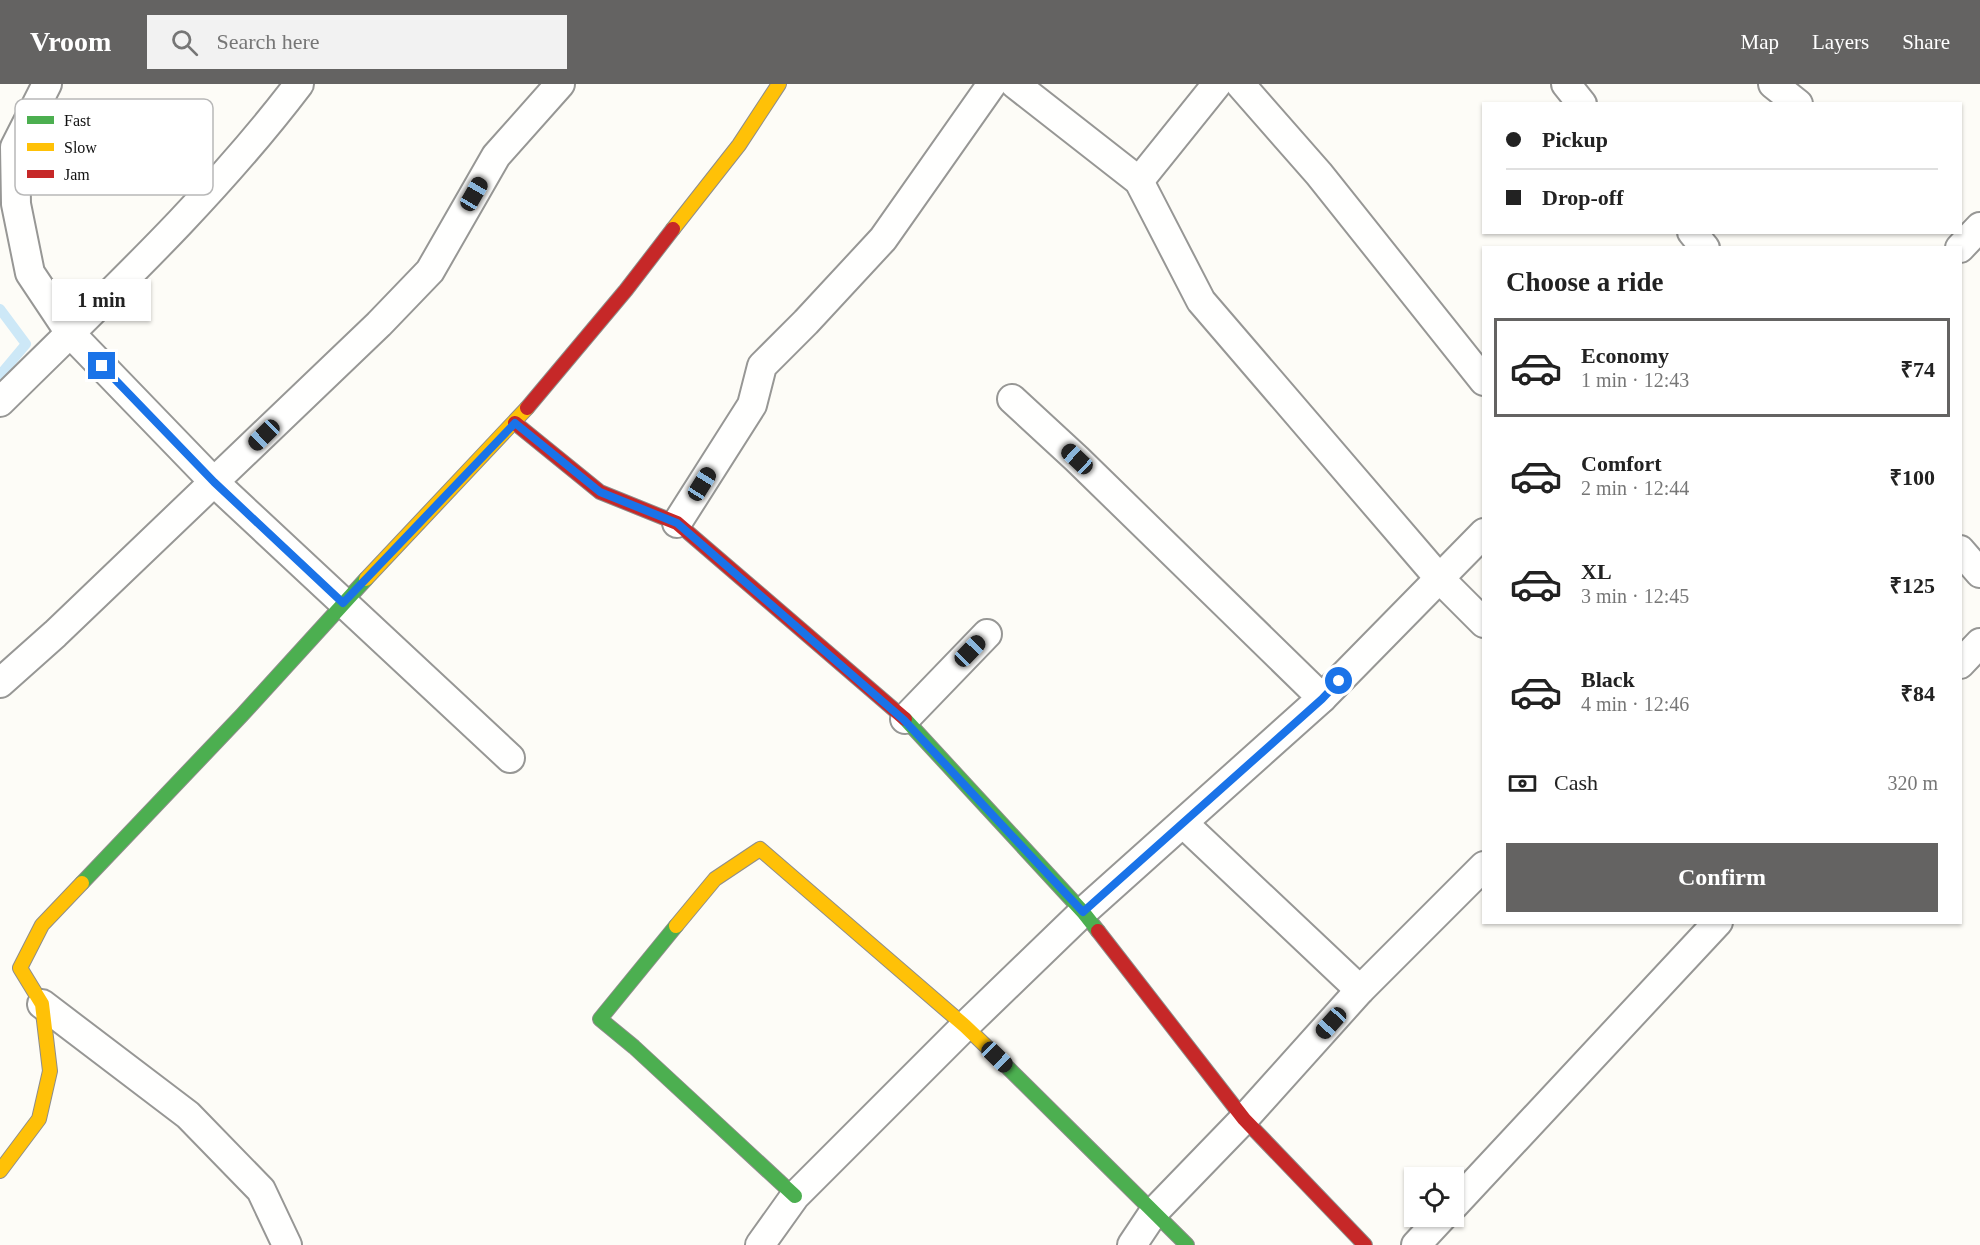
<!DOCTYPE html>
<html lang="en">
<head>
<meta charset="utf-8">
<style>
  :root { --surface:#fff; --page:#f2f2f2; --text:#222; --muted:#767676; --line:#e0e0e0; --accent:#646362 }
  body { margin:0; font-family:Georgia,serif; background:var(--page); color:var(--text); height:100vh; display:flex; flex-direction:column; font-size:22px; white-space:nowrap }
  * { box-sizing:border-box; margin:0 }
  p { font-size:20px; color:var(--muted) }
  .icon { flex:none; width:33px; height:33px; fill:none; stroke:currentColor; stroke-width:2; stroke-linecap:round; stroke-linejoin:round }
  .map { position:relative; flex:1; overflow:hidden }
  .details { position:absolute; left:1482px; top:162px; width:480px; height:678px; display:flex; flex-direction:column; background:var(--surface); border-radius:0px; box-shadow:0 2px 4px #0004 }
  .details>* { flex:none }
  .hud { position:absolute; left:1482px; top:18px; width:480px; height:132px; border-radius:0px; box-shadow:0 2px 4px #0004; display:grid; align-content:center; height:132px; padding:0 24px; background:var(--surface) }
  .fabs { position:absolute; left:1404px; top:1083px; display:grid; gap:12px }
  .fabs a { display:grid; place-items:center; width:60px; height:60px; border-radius:0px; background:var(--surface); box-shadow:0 2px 4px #0004; font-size:30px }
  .end { position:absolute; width:27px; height:27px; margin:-14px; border:8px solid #1a73e8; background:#fff; box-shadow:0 0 0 3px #fff }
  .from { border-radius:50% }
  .bubble { position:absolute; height:42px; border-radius:0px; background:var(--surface); box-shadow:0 2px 4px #0004; font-size:20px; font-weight:600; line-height:42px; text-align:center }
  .car { position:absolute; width:18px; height:36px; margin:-18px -9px; border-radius:8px; box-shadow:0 0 4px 2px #0007; background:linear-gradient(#222 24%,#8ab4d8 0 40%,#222 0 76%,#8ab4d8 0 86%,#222 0) }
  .hud b { display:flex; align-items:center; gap:21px; height:57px; font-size:22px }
  .hud b+b { border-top:2px solid var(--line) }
  .hud i { width:15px; height:15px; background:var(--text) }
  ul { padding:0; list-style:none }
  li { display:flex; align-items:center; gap:18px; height:99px; margin:0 12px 9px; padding:0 12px; border:3px solid transparent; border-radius:0px }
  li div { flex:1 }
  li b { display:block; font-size:22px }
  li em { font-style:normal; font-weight:600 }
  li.current { border-color:var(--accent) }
  li>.icon { width:54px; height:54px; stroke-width:1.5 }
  h2 { padding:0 24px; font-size:27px; line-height:72px }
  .pay { display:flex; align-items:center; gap:15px; height:66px; padding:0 24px; font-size:22px }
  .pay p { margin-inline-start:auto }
  .action { display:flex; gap:12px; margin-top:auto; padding:12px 24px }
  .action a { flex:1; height:69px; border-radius:0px; background:var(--accent); color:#fff; font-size:24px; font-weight:600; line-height:69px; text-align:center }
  header { display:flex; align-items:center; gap:36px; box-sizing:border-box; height:84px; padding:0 30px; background:var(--accent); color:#fff }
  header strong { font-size:28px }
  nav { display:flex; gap:33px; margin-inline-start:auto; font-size:21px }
  .search { width:420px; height:54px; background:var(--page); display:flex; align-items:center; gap:15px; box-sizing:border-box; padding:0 21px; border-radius:0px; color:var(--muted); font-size:22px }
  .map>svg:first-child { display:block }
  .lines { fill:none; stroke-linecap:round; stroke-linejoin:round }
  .stream { stroke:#cde8f7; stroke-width:10 }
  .street-casing { stroke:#979795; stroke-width:32 }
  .fast-casing { stroke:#8e8d8b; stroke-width:16 }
  .slow-casing { stroke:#8e8d8b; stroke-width:16 }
  .jam-casing { stroke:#8e8d8b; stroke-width:16 }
  .street { stroke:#fffffe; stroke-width:28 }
  .fast { stroke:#4caf50; stroke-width:14 }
  .slow { stroke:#ffc107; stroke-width:14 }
  .jam { stroke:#c62828; stroke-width:14 }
  .route { stroke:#1a73e8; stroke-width:8 }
  .key { fill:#fff; stroke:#b8b8b8; stroke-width:1.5 }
  .key-label { font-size:16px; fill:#111 }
</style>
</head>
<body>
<header>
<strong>Vroom</strong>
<div class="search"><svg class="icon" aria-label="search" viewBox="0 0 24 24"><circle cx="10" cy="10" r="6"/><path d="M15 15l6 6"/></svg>Search here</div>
<nav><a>Map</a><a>Layers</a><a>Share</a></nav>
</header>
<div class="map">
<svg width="1980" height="1161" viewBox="0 0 1980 1161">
  <rect width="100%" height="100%" fill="#fdfcf7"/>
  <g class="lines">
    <polyline class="stream" points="0,225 26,260 0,291"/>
    <defs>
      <g id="street">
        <polyline points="47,0 15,63 16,120 30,189 70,249 214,398 510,674"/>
        <polyline points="1015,0 1139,97 1201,217 1439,494 1484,539"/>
        <polyline points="1240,0 1319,90 1484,297"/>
        <polyline points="1566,0 1582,20"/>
        <polyline points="1773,0 1798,20"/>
        <polyline points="1139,97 1217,0"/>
        <polyline points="1692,148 1705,164"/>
        <polyline points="1960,164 1980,143"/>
        <polyline points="1012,315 1077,375 1322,614"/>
        <path d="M0 318C103 216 211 116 299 0"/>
        <polyline points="677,439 752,321 762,282 806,238 883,155 992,0"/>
        <polyline points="1960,466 1980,489"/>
        <polyline points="1960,580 1980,559"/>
        <polyline points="0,599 55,550 379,240 430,187 496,72 560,0"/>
        <polyline points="905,635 987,550"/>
        <polyline points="1183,739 1360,906"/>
        <polyline points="42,920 188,1031 261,1106 287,1161"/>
        <polyline points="1454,1121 1718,838"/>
        <polyline points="760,1161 795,1112 965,942 1083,828 1322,614 1484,449"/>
        <polyline points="1132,1161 1154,1128 1244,1035 1360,906 1484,782"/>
        <polyline points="1416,1161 1443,1132"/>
      </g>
      <g id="fast">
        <polyline points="905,635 1083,828 1098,847"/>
        <polyline points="82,799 242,631 366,495"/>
        <polyline points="676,842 600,935 634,963 795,1112"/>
        <polyline points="990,966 1187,1161"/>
      </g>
      <g id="slow">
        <polyline points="673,145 739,61 779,0"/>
        <polyline points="366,495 527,324"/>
        <polyline points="676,842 715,795 760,765 965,942 990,966"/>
        <polyline points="0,1087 39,1035 50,987 42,920 20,884 42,841 82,799"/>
      </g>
      <g id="jam">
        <polyline points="527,324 626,206 673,145"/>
        <polyline points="515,339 600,408 677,439 905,635"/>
        <polyline points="1098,847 1244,1035 1365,1161"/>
      </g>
    </defs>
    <use href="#street" class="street-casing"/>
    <use href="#fast" class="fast-casing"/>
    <use href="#slow" class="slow-casing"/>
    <use href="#jam" class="jam-casing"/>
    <use href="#street" class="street"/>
    <use href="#fast" class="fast"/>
    <use href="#slow" class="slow"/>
    <use href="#jam" class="jam"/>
  </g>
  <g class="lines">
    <polyline class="route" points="102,282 214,398 343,519 515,339 600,408 677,439 904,636 1083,828 1322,615 1339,597"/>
  </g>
  <rect x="15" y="15" width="198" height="96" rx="9" class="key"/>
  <rect x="27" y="32" width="27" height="8" fill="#4caf50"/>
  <rect x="27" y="59" width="27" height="8" fill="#ffc107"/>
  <rect x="27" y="86" width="27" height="8" fill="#c62828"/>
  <g class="key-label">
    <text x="64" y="42">Fast</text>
    <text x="64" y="69">Slow</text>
    <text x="64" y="96">Jam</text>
  </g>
</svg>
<div class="fabs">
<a><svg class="icon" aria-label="locate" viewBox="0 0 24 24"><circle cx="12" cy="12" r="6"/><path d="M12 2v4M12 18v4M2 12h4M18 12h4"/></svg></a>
</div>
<i class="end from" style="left:1339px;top:597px"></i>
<i class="end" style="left:102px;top:282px"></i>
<div class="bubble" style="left:52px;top:195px;width:99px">1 min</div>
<i class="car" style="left:474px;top:110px;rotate:30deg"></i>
<i class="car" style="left:264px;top:351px;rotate:226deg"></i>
<i class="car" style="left:1077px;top:375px;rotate:313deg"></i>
<i class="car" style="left:702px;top:400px;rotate:32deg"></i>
<i class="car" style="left:970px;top:567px;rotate:44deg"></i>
<i class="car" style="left:1331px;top:939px;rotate:222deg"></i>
<i class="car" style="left:997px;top:973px;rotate:134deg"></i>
<div class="hud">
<b><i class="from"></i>Pickup</b>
<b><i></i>Drop-off</b>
</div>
<section class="details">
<h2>Choose a ride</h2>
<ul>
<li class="current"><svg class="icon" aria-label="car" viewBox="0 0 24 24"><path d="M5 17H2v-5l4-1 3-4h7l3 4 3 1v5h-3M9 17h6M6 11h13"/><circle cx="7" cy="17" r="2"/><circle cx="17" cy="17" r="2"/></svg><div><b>Economy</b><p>1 min · 12:43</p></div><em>₹74</em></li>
<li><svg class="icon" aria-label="car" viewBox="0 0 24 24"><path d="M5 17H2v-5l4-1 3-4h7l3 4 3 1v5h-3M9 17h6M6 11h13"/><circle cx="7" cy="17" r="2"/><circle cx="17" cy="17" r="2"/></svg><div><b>Comfort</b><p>2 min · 12:44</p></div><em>₹100</em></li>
<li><svg class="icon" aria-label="car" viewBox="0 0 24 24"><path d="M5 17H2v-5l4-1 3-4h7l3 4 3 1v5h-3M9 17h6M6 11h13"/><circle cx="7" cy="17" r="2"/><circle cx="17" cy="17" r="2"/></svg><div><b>XL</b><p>3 min · 12:45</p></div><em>₹125</em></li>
<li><svg class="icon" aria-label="car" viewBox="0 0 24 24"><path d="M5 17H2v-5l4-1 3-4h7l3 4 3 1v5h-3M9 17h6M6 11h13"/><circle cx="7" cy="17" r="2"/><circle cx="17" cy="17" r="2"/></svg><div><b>Black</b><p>4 min · 12:46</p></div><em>₹84</em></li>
</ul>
<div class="pay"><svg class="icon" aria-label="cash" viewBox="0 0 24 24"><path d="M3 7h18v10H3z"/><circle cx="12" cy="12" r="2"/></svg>Cash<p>320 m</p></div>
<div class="action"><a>Confirm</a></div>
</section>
</div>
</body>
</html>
